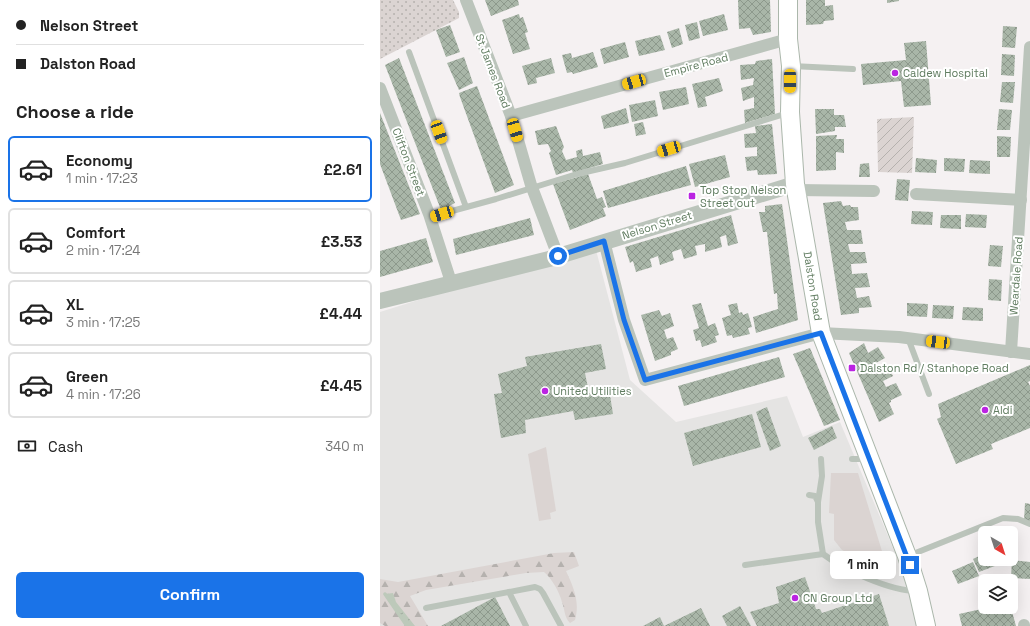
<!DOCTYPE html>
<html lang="en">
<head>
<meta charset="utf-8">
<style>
  :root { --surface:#fff; --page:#f6f6f6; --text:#222; --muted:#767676; --line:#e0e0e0; --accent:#1a73e8 }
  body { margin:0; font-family:"Space Grotesk",sans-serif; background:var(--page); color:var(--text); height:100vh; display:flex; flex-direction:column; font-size:15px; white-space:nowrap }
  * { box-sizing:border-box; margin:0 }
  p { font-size:13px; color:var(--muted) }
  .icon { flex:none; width:22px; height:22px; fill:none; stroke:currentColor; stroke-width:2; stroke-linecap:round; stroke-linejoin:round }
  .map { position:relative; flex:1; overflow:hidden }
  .drawer { display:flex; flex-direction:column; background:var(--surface); width:380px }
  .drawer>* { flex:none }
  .hud { display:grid; align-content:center; height:88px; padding:0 16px; background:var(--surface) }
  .needle { width:26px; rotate:141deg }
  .buttons { position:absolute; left:598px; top:526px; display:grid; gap:8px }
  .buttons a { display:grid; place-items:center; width:40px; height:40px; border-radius:6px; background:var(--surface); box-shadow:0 4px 16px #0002; font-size:20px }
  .end { position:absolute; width:18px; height:18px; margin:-9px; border:5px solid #1a73e8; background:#fff; box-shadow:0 0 0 2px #fff }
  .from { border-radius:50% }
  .bubble { position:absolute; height:28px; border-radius:6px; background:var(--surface); box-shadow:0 4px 16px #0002; font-size:13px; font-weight:800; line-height:28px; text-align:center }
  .car { position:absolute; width:12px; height:24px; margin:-12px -6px; border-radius:5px; box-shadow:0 0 3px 1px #0007; background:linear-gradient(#f5c518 24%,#345 0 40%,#f5c518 0 76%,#345 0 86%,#f5c518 0) }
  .hud b { display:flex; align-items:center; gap:14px; height:38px; font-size:15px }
  .hud b+b { border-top:1px solid var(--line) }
  .hud i { width:10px; height:10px; background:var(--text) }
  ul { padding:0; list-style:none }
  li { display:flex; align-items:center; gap:12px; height:66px; margin:0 8px 6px; padding:0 8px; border:2px solid var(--line); border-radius:6px }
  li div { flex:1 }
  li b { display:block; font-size:15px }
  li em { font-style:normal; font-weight:800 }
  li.on { border-color:var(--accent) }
  li>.icon { width:36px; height:36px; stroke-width:1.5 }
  h2 { padding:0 16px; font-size:18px; line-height:48px }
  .pay { display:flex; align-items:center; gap:10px; height:44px; padding:0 16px; font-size:15px }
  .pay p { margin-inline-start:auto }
  .button { display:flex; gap:8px; margin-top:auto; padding:8px 16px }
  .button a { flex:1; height:46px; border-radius:6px; background:var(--accent); color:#fff; font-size:16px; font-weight:800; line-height:46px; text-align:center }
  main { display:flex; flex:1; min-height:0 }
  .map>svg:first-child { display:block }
  .built { fill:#e5e4e3 }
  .grass { fill:#dbd4d2 }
  .forest { fill:url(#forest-firs) }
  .park { fill:url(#park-dots) }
  .garden { fill:url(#garden-furrows) }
  .water { fill:url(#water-ripples) }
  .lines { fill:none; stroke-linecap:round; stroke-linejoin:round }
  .stream { stroke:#bdc9ba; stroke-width:3.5 }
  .building { fill:url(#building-cross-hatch) }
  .secondary-casing { stroke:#abb7ab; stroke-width:20 }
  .service { stroke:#bbc4bb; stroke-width:6 }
  .minor { stroke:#bbc4bb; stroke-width:12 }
  .tertiary { stroke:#bbc4bb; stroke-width:16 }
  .secondary { stroke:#fff; stroke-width:18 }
  .route { stroke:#1a73e8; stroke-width:5 }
  .poi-dot { fill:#bb23e2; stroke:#fff; stroke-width:1.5 }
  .labels { text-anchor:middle; stroke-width:4; stroke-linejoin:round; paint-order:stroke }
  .street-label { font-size:11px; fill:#607c60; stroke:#fff }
  .poi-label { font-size:11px; fill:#607c60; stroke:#fff; text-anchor:start }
</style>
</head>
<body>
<main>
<section class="drawer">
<div class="hud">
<b><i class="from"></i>Nelson Street</b>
<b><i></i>Dalston Road</b>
</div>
<h2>Choose a ride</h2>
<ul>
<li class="on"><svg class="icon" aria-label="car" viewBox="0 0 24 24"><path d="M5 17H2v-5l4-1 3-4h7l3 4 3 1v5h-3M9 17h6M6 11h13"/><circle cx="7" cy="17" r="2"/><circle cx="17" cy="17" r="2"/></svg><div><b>Economy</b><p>1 min · 17:23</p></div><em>£2.61</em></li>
<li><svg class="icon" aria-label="car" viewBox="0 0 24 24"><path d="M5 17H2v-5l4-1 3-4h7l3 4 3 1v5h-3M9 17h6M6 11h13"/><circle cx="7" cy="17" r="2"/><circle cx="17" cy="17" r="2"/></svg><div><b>Comfort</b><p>2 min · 17:24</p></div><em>£3.53</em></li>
<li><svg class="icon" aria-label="car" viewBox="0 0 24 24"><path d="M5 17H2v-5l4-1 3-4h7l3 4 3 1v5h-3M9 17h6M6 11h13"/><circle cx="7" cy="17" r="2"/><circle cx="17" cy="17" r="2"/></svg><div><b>XL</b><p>3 min · 17:25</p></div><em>£4.44</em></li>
<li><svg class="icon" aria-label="car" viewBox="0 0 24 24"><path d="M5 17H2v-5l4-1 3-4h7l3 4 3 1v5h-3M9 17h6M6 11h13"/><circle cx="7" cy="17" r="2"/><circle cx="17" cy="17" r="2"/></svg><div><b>Green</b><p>4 min · 17:26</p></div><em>£4.45</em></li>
</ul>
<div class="pay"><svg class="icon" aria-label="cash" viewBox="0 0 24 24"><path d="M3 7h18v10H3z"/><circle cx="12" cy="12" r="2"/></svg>Cash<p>340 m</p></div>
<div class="button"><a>Confirm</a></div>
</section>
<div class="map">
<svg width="650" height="626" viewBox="0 0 650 626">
  <defs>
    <pattern id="forest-firs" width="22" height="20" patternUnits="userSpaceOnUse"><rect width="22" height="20" fill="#dbd4d2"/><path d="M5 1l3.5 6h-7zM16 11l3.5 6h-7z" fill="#b5b1ae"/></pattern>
    <pattern id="park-dots" width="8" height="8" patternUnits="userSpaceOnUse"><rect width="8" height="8" fill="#dbd4d2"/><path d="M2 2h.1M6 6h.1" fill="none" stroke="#b5b1ae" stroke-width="1.8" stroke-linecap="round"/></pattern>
    <pattern id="garden-furrows" width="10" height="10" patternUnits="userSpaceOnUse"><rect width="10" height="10" fill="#dbd4d2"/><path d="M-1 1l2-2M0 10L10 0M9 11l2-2" fill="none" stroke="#b5b1ae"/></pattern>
    <pattern id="water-ripples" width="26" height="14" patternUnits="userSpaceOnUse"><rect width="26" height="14" fill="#bdc9ba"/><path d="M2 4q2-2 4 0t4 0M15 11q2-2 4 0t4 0" fill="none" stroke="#9da89b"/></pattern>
    <pattern id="building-cross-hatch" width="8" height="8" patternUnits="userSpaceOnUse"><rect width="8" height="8" fill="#a9b6a8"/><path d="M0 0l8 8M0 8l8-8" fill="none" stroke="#8d998c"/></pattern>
  </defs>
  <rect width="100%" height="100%" fill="#f5f1f2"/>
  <polygon class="built" points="216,250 250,380 296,422 407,396 423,437 460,422 546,626 0,626 0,312 169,259"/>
  <g class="grass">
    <polygon points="166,447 176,511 170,513 171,519 159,521 148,454"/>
    <polygon points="451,473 478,473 509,574 462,550 454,540 454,514 449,513"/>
  </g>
  <path class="forest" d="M194 552 199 566 186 571C194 588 200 602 195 620L190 623C184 617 185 610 182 602 179 591 172 579 164 572L146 573 46 590 30 596 48 626H5L0 623V579L18 582 174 553Z"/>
  <polygon class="park" points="0,0 73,0 79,12 79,18 0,59"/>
  <polygon class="garden" points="534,117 532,173 498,172 497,119"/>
  <polygon class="water" points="13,593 16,602 35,626 27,626 5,594"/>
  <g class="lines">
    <polyline class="stream" points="5,594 27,626"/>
  </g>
  <g class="building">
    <polygon points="105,0 138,0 139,5 111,16"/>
    <polygon points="358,0 390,0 391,32 373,35 370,28 359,29"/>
    <polygon points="426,0 445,0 445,6 453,5 454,20 444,21 443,24 426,25"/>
    <polygon points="507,0 519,0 519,1 507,3"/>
    <polygon points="139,14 140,18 143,17 148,32 145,33 150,49 133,54 122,20"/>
    <polygon points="344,14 348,30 323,36 319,21"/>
    <polygon points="317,22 320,38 309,41 305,25"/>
    <polygon points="70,25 80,52 66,57 56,30"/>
    <polygon points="623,26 637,27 635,48 622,47"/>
    <polygon points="299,28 303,44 292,48 287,32"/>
    <polygon points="280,35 285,50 259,56 255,41"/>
    <polygon points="546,41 551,105 524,107 521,81 483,85 481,64 526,60 524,43"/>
    <polygon points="245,42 249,57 224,64 220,49"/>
    <polygon points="213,52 218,67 193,74 192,72 187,73 182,55 191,53 192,58"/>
    <polygon points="622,54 635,55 634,76 621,75"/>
    <polygon points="84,57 93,83 79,90 67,63"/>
    <polygon points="19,58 75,203 61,210 5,65"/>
    <polygon points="171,58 175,73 156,78 157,83 148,85 142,66"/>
    <polygon points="392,59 395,114 365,123 364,110 374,108 374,97 363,101 361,88 373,85 374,78 361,80 360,65 375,64 376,61"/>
    <polygon points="339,78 343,91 325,97 327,106 318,108 312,84"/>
    <polygon points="622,82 635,82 633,103 620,102"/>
    <polygon points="97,86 134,185 115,193 80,97 79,93"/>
    <polygon points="306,87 309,104 283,110 279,92"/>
    <polygon points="275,100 278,116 252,122 249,105"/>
    <polygon points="246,108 249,123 224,129 221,116"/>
    <polygon points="435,109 454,109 454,115 464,115 466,127 455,127 455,131 436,134"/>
    <polygon points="619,109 632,110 630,130 617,130"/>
    <polygon points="0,113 40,214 21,220 0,164"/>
    <polygon points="263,122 266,134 256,136 254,124"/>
    <polygon points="392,124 397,174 378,175 377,170 367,171 365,157 377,156 377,147 365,148 364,134 376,133 375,126"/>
    <polygon points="176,126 184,147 182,151 186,160 197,157 196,151 202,149 203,156 220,152 223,164 193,173 192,170 176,175 169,153 171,151 168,144 158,145 155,131"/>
    <polygon points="457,135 456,139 464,139 464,153 456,152 456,170 436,171 436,136"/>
    <polygon points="617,136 631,137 630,157 617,157"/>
    <polygon points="345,155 350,177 315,187 309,164"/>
    <polygon points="536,158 557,160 556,173 535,172"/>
    <polygon points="564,158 585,159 584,172 564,171"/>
    <polygon points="590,160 610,161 610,174 589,173"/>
    <polygon points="489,163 490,177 479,177 480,164"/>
    <polygon points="306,166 311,185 228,208 223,191"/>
    <polygon points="208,174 217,199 222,197 226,207 223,208 226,216 190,230 173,184"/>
    <polygon points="517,179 530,180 528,201 515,200"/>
    <polygon points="461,201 463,206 470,205 471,207 478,207 479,220 465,222 467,230 481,230 483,244 468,244 470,252 485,252 487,263 471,264 472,274 487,273 490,287 475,288 477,298 489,296 492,307 479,308 479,313 461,315 443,203"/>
    <polygon points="402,204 418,320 376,333 373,317 398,309 397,293 394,294 387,232 383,232 379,212 385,212 385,206"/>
    <polygon points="532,211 553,212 552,225 531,224"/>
    <polygon points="586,214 607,215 606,228 585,227"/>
    <polygon points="351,215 358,243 348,246 346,235 340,237 342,247 325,252 325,244 315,246 317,255 304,259 301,249 292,252 294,260 280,265 278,256 270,259 272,267 256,272 253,261 250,263 245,247"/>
    <polygon points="561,215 581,215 581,229 560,228"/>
    <polygon points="150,218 154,235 76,255 73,239"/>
    <polygon points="46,238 53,262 0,277 0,251"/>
    <polygon points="610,245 623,246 621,267 608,266"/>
    <polygon points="609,279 622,280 621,301 608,300"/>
    <polygon points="321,303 328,326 335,323 339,335 335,336 337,342 322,347 320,340 316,341 313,330 319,328 312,305"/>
    <polygon points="357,303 359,313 362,312 363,315 368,313 372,327 368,328 370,334 353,338 352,335 347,336 342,318 351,315 348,305"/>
    <polygon points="527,303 548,304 547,317 527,316"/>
    <polygon points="553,305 574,306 573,319 552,318"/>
    <polygon points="583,307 603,308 603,321 582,320"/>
    <polygon points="279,310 282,316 290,313 294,326 284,330 287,339 293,337 298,349 291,352 291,355 275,361 261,315"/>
    <polygon points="484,343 488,353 498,347 505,358 496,363 498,367 507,364 513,376 503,381 506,387 516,383 522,395 511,400 511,402 509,403 514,414 499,422 469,353"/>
    <polygon points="221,344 226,369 205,373 209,393 229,389 233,414 195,420 193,411 145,420 146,433 121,438 114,394 122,393 118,374 147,366 145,357"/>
    <polygon points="430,348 460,420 444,426 413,354"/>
    <polygon points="399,357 405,377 304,406 298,386"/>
    <polygon points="650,365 650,381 648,382 650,386 650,428 611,444 613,449 576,464 557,419 561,417 558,404"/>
    <polygon points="387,407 401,446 390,451 376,412"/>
    <polygon points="372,414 381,447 313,466 304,433"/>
    <polygon points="452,426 457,438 434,450 428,438"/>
    <polygon points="645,503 650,504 650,521 644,521"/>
    <polygon points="605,553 605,559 618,559 620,564 599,572 593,559"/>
    <polygon points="632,560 650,562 650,579 631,578"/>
    <polygon points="593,562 599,576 578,584 572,571"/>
    <polygon points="425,577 436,609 440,609 442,613 499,594 509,626 377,626 370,612 399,603 396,587"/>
    <polygon points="115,597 130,626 61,626"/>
    <polygon points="360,606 371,626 347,626 342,616"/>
    <polygon points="321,608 330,626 263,626 280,617 284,626"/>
    <polygon points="606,608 608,612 631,608 636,626 582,626 579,614"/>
  </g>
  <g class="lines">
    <defs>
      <polyline id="secondary" points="408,0 408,39 411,66 410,112 415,184 441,333 527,556 538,591 546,626"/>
    </defs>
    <use href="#secondary" class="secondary-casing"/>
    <g class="service">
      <polyline points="29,52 86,207"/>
      <polyline points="412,66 473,69"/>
      <polyline points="50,217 116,199 197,174 245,163 408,113"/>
      <polyline points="528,338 549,394"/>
      <polyline points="472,459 487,459"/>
      <path d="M429 495 435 496 438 502V522L443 554C464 570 510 591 537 591"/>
      <polyline points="438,502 442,476 441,459"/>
      <polyline points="528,556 623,518 638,519 650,524"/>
      <polyline points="365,565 443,554"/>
      <polyline points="129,592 146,626"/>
      <polyline points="46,608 155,587 160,589 163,593 181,626"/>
    </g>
    <g class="minor">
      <polyline points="86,0 131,116 151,185 178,256"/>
      <polyline points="0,88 49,214 71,282"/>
      <polyline points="131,116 408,39"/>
      <polyline points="417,190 494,191"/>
      <polyline points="536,194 641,200"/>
      <polyline points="224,241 244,320 265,380 441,333 519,337 650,354"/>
      <polyline points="631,352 650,47"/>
      <polyline points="644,625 644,626"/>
    </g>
    <polyline class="tertiary" points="0,301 169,259 415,184"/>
    <use href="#secondary" class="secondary"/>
  </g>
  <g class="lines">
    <polyline class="route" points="178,256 224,241 244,320 265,380 441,333 530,565"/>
  </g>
  <g class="poi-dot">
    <circle cx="515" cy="73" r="4"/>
    <rect x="308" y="192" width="8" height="8" rx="2"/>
    <rect x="468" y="364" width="8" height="8" rx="2"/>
    <circle cx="165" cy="391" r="4"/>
    <circle cx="605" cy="410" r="4"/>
    <circle cx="415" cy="598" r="4"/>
  </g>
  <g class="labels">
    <g class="street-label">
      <text transform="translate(316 65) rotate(-15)" y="4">Empire Road</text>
      <text transform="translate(113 71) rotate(69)" y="4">St James Road</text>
      <text transform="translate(29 162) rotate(69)" y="4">Clifton Street</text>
      <text transform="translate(277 225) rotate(-17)" y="4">Nelson Street</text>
      <text transform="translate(636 276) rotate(-86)" y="4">Weardale Road</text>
      <text transform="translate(433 286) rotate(81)" y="4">Dalston Road</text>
    </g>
    <g class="poi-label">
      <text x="523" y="77">Caldew Hospital</text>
      <text x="320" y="194">Top Stop Nelson<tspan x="320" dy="13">Street out</tspan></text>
      <text x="480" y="372">Dalston Rd / Stanhope Road</text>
      <text x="173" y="395">United Utilities</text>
      <text x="613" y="414">Aldi</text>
      <text x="423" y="602">CN Group Ltd</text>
    </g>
  </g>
</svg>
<div class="buttons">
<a><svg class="needle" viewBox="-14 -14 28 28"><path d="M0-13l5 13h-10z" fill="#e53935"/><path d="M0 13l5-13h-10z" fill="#767676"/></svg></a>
<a><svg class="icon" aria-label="layers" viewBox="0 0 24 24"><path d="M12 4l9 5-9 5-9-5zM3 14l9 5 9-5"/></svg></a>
</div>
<i class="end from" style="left:178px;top:256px"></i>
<i class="end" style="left:530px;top:565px"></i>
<div class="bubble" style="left:450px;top:551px;width:66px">1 min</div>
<i class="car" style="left:410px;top:81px;rotate:180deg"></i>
<i class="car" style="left:254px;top:82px;rotate:254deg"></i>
<i class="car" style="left:135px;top:130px;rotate:164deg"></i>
<i class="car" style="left:59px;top:132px;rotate:160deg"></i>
<i class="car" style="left:289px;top:149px;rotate:253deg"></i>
<i class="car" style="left:62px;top:214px;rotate:253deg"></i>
<i class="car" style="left:558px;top:342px;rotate:277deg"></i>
</div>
</main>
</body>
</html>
